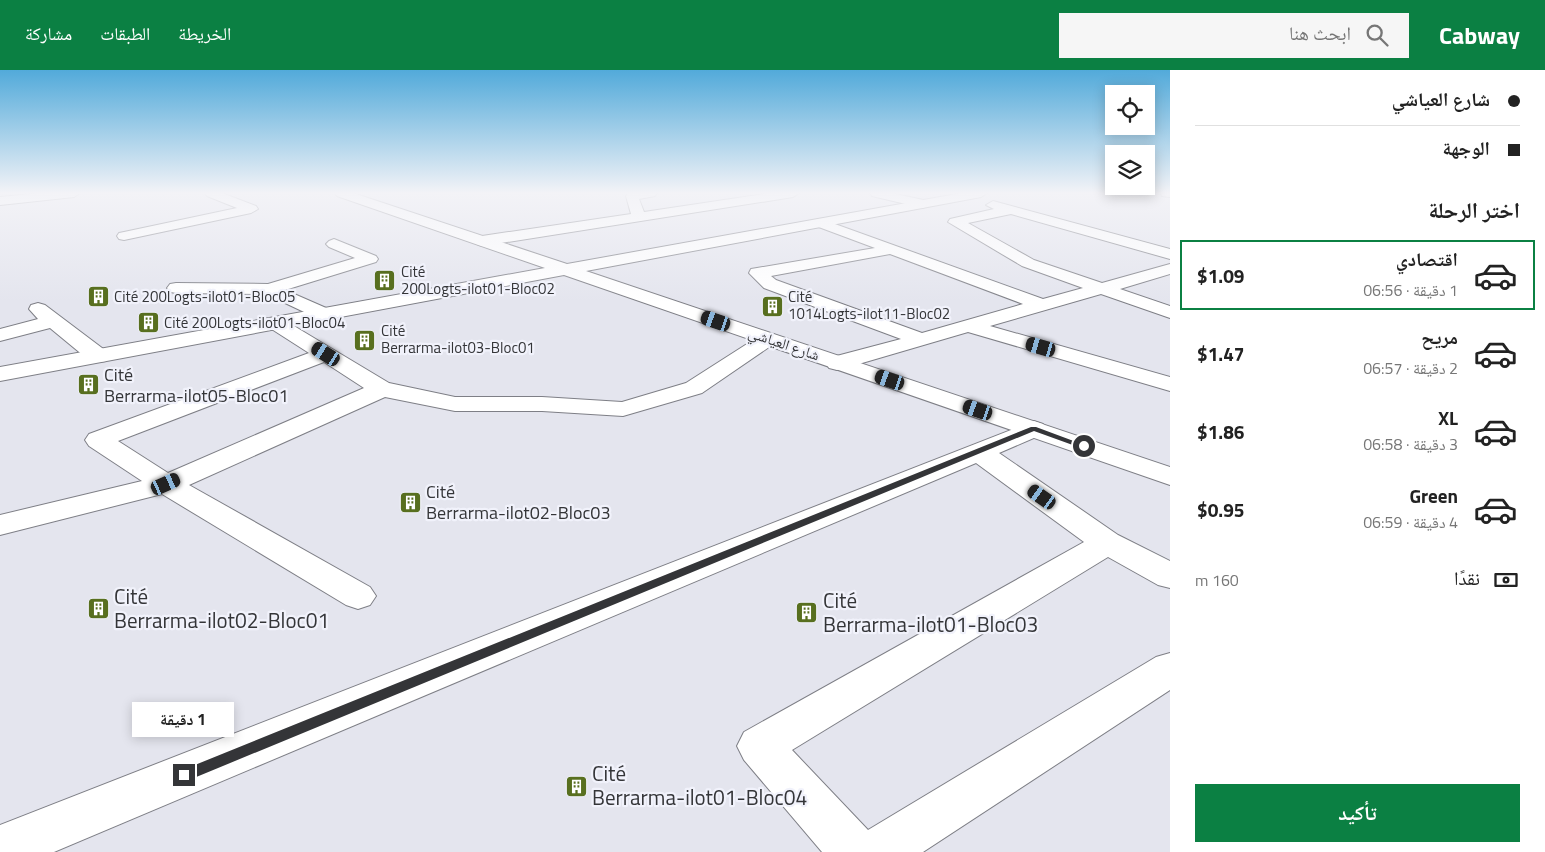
<!DOCTYPE html>
<html lang="ar">
<head>
<meta charset="utf-8">
<style>
  :root { --surface:#fff; --page:#f6f6f6; --text:#222; --muted:#767676; --line:#e0e0e0; --accent:#0b8043 }
  body { margin:0; font-family:"Titillium Web","Noto Naskh Arabic",sans-serif; background:var(--page); color:var(--text); direction:rtl; height:100vh; display:flex; flex-direction:column; font-size:19px; white-space:nowrap }
  * { box-sizing:border-box; margin:0 }
  p { font-size:16px; color:var(--muted) }
  .icon { flex:none; width:28px; height:28px; fill:none; stroke:currentColor; stroke-width:2; stroke-linecap:round; stroke-linejoin:round }
  .map { position:relative; flex:1; overflow:hidden; direction:ltr }
  .drawer { display:flex; flex-direction:column; background:var(--surface); width:375px }
  .drawer>* { flex:none }
  .top-card { display:grid; align-content:center; height:110px; padding:0 25px; background:var(--surface) }
  .tools { position:absolute; left:1105px; top:15px; display:grid; gap:10px }
  .tools a { display:grid; place-items:center; width:50px; height:50px; border-radius:0px; background:var(--surface); box-shadow:0 2px 12px #0003; font-size:25px }
  .end { position:absolute; width:22px; height:22px; margin:-11px; border:6px solid #343538; background:#fff; box-shadow:0 0 0 2px #fff }
  .from { border-radius:50% }
  .bubble { position:absolute; height:35px; border-radius:0px; background:var(--surface); box-shadow:0 2px 12px #0003; font-size:16px; font-weight:700; line-height:35px; text-align:center; direction:rtl }
  .car { position:absolute; width:15px; height:30px; margin:-15px -8px; border-radius:6px; box-shadow:0 0 4px 1px #0007; background:linear-gradient(#222 24%,#8ab4d8 0 40%,#222 0 76%,#8ab4d8 0 86%,#222 0) }
  .top-card b { display:flex; align-items:center; gap:18px; height:48px; font-size:19px }
  .top-card b+b { border-top:1px solid var(--line) }
  .top-card i { width:12px; height:12px; background:var(--text) }
  ul { padding:0; list-style:none }
  li { display:flex; align-items:center; gap:15px; height:70px; margin:0 10px 8px; padding:0 15px; border:2px solid transparent; border-radius:0px }
  li div { flex:1 }
  li b { display:block; font-size:19px }
  li em { font-style:normal; font-weight:700 }
  li.active { border-color:var(--accent) }
  li>.icon { width:45px; height:45px; stroke-width:1.5 }
  h2 { padding:0 25px; font-size:22px; line-height:60px }
  .pay { display:flex; align-items:center; gap:12px; height:55px; padding:0 25px; font-size:19px }
  .pay p { margin-inline-start:auto }
  .button { display:flex; gap:10px; margin-top:auto; padding:10px 25px }
  .button a { flex:1; height:58px; border-radius:0px; background:var(--accent); color:#fff; font-size:20px; font-weight:700; line-height:58px; text-align:center }
  header { display:flex; align-items:center; gap:30px; box-sizing:border-box; height:70px; padding:0 25px; background:var(--accent); color:#fff }
  header strong { font-size:24px }
  nav { display:flex; gap:28px; margin-inline-start:auto; font-size:18px }
  .search { width:350px; height:45px; background:var(--page); display:flex; align-items:center; gap:12px; box-sizing:border-box; padding:0 18px; border-radius:0px; color:var(--muted); font-size:19px }
  main { display:flex; flex:1; min-height:0 }
  .map>svg:first-child { display:block }
  .lines { fill:none; stroke-linecap:round; stroke-linejoin:round }
  .minor-casing { stroke:#7e7f86; stroke-width:2 }
  .tertiary-casing { stroke:#7e7f86; stroke-width:2 }
  .minor { fill:#fff; fill-rule:evenodd }
  .tertiary { fill:#fff; fill-rule:evenodd }
  .route { fill:#343538 }
  .labels { text-anchor:middle; stroke-width:4.5; stroke-linejoin:round; paint-order:stroke }
  .far-poi-label { font-size:15px; fill:#343538; stroke:#f1f2fb; text-anchor:start }
  .far-street-label { font-size:15px; fill:#343538; stroke:#f1f2fb }
  .poi-label { font-size:18px; fill:#343538; stroke:#f1f2fb; text-anchor:start }
  .near-poi-label { font-size:21px; fill:#343538; stroke:#f1f2fb; text-anchor:start }
</style>
</head>
<body>
<header>
<strong>Cabway</strong>
<div class="search"><svg class="icon" aria-label="search" viewBox="0 0 24 24"><circle cx="10" cy="10" r="6"/><path d="M15 15l6 6"/></svg>ابحث هنا</div>
<nav><a>الخريطة</a><a>الطبقات</a><a>مشاركة</a></nav>
</header>
<main>
<section class="drawer">
<div class="top-card">
<b><i class="from"></i>شارع العياشي</b>
<b><i></i>الوجهة</b>
</div>
<h2>اختر الرحلة</h2>
<ul>
<li class="active"><svg class="icon" aria-label="car" viewBox="0 0 24 24"><path d="M5 17H2v-5l4-1 3-4h7l3 4 3 1v5h-3M9 17h6M6 11h13"/><circle cx="7" cy="17" r="2"/><circle cx="17" cy="17" r="2"/></svg><div><b>اقتصادي</b><p>1 دقيقة · 06:56</p></div><em>$1.09</em></li>
<li><svg class="icon" aria-label="car" viewBox="0 0 24 24"><path d="M5 17H2v-5l4-1 3-4h7l3 4 3 1v5h-3M9 17h6M6 11h13"/><circle cx="7" cy="17" r="2"/><circle cx="17" cy="17" r="2"/></svg><div><b>مريح</b><p>2 دقيقة · 06:57</p></div><em>$1.47</em></li>
<li><svg class="icon" aria-label="car" viewBox="0 0 24 24"><path d="M5 17H2v-5l4-1 3-4h7l3 4 3 1v5h-3M9 17h6M6 11h13"/><circle cx="7" cy="17" r="2"/><circle cx="17" cy="17" r="2"/></svg><div><b>XL</b><p>3 دقيقة · 06:58</p></div><em>$1.86</em></li>
<li><svg class="icon" aria-label="car" viewBox="0 0 24 24"><path d="M5 17H2v-5l4-1 3-4h7l3 4 3 1v5h-3M9 17h6M6 11h13"/><circle cx="7" cy="17" r="2"/><circle cx="17" cy="17" r="2"/></svg><div><b>Green</b><p>4 دقيقة · 06:59</p></div><em>$0.95</em></li>
</ul>
<div class="pay"><svg class="icon" aria-label="cash" viewBox="0 0 24 24"><path d="M3 7h18v10H3z"/><circle cx="12" cy="12" r="2"/></svg>نقدًا<p>160 m</p></div>
<div class="button"><a>تأكيد</a></div>
</section>
<div class="map">
<svg width="1170" height="782" viewBox="0 0 1170 782">
  <rect width="100%" height="100%" fill="#e4e5ee"/>
  <g class="lines">
    <defs>
      <g id="minor">
        <polygon points="41,123 80,123 74,127 0,135 0,127"/>
        <polygon points="205,123 222,123 256,136 258,139 251,143 124,170 119,169 117,166 119,163 124,162 237,138 207,126"/>
        <polygon points="628,123 657,123 655,126 639,129 644,142 770,123 799,123 793,127 482,176 477,174 474,171 477,168 482,166 631,144 626,126"/>
        <polygon points="870,123 891,123 928,131 930,134 923,138 872,126"/>
        <polygon points="1160,123 1170,123 1170,127 1162,126"/>
        <path d="M993 131 1170 179V189L1011 144 968 153 1034 190 1102 213 1170 194V204L1120 219 1170 236V248L1101 224 990 256 1170 307V321L968 262 845 298 837 300 829 298 826 293 829 288 901 269 764 218 749 203 751 199 757 198 875 178 816 156 814 153 816 150 821 149 1043 229 1083 218 1022 196 948 152 950 149 994 139 986 135ZM890 184 1023 234 922 263 776 210 771 206Z"/>
        <polygon points="334,169 376,186 378,189 376,192 285,220 333,241 336,245 333,249 326,251 319,249 266,224 176,223 170,222 167,218 170,214 176,213 268,214 355,188 329,177 326,174 329,171"/>
        <polygon points="38,233 45,235 106,281 109,286 106,291 98,292 90,291 50,258 0,271 0,259 38,249 29,239 31,235"/>
        <path d="M277 248 284 250 389 313 455 327H542L622 332 686 313 761 265 768 263 775 265 778 269 775 273 702 323 623 346 542 341H455L385 327 189 415 370 517 376 526 370 535 358 539 346 535 162 424 0 465V445L142 411 89 376 85 370 89 364 309 283 270 258 267 254 270 250ZM324 292 364 318 168 403 118 371Z"/>
        <polygon points="1034,351 1043,354 1047,359 1043,364 999,383 1118,465 1170,491 1170,518 1158,515 1108,487 792,680 868,760 1156,587 1170,583 1170,620 923,782 822,782 744,690 737,676 744,662 1084,472 976,393 54,782 0,782 0,755"/>
      </g>
      <polygon id="tertiary" points="335,123 353,123 567,194 962,123 987,123 981,127 586,201 1170,397 1170,415 564,205 0,311 0,297 545,198 337,126"/>
    </defs>
    <use href="#minor" class="minor-casing"/>
    <use href="#tertiary" class="tertiary-casing"/>
    <use href="#minor" class="minor"/>
    <use href="#tertiary" class="tertiary"/>
  </g>
  <linearGradient id="sky" x2="0" y2="1"><stop stop-color="#52aada"/><stop offset="0.53" stop-color="#f3f3f7"/><stop offset="1" stop-color="#f3f3f7" stop-opacity="0"/></linearGradient>
  <rect width="1170" height="232" fill="url(#sky)"/>
  <polygon class="route" points="1031,357 1036,357 1087,376 1081,378 1034,361 189,710 184,712 180,710 178,705 180,701"/>
  <defs>
    <symbol id="building-square" viewBox="-11 -11 22 22"><rect x="-9" y="-9" width="18" height="18" rx="4" fill="#586f1f" stroke="#f1f2fb"/><path d="M-4-6H4V6H1V3H-1V6H-4ZM-2.5-4.3h1.7v1.8h-1.7ZM.8-4.3h1.7v1.8H.8ZM-2.5-1h1.7V.8h-1.7ZM.8-1h1.7V.8H.8Z" fill="#fff"/></symbol>
  </defs>
  <g fill-rule="evenodd">
    <use href="#building-square" x="372" y="198" width="25" height="25"/>
    <use href="#building-square" x="86" y="214" width="25" height="25"/>
    <use href="#building-square" x="760" y="224" width="25" height="25"/>
    <use href="#building-square" x="136" y="240" width="25" height="25"/>
    <use href="#building-square" x="352" y="258" width="25" height="25"/>
    <use href="#building-square" x="76" y="302" width="25" height="25"/>
    <use href="#building-square" x="398" y="420" width="25" height="25"/>
    <use href="#building-square" x="86" y="526" width="25" height="25"/>
    <use href="#building-square" x="794" y="530" width="25" height="25"/>
    <use href="#building-square" x="564" y="704" width="25" height="25"/>
  </g>
  <g class="labels">
    <g class="far-poi-label">
      <text x="401" y="207">Cité<tspan x="401" dy="17">200Logts-ilot01-Bloc02</tspan></text>
      <text x="114" y="232">Cité 200Logts-ilot01-Bloc05</text>
      <text x="788" y="232">Cité<tspan x="788" dy="17">1014Logts-ilot11-Bloc02</tspan></text>
      <text x="164" y="258">Cité 200Logts-ilot01-Bloc04</text>
      <text x="381" y="266">Cité<tspan x="381" dy="17">Berrarma-ilot03-Bloc01</tspan></text>
    </g>
    <g class="far-street-label">
      <text transform="translate(784 274) rotate(19)" y="5">شارع العياشي</text>
    </g>
    <g class="poi-label">
      <text x="104" y="311">Cité<tspan x="104" dy="21">Berrarma-ilot05-Bloc01</tspan></text>
      <text x="426" y="428">Cité<tspan x="426" dy="21">Berrarma-ilot02-Bloc03</tspan></text>
    </g>
    <g class="near-poi-label">
      <text x="114" y="534">Cité<tspan x="114" dy="24">Berrarma-ilot02-Bloc01</tspan></text>
      <text x="823" y="538">Cité<tspan x="823" dy="24">Berrarma-ilot01-Bloc03</tspan></text>
      <text x="592" y="711">Cité<tspan x="592" dy="24">Berrarma-ilot01-Bloc04</tspan></text>
    </g>
  </g>
</svg>
<div class="tools">
<a><svg class="icon" aria-label="locate" viewBox="0 0 24 24"><circle cx="12" cy="12" r="6"/><path d="M12 2v4M12 18v4M2 12h4M18 12h4"/></svg></a>
<a><svg class="icon" aria-label="layers" viewBox="0 0 24 24"><path d="M12 4l9 5-9 5-9-5zM3 14l9 5 9-5"/></svg></a>
</div>
<i class="end from" style="left:1084px;top:376px"></i>
<i class="end" style="left:184px;top:705px"></i>
<div class="bubble" style="left:132px;top:632px;width:102px">1 دقيقة</div>
<i class="car" style="left:716px;top:251px;rotate:289deg"></i>
<i class="car" style="left:1041px;top:277px;rotate:286deg"></i>
<i class="car" style="left:326px;top:284px;rotate:302deg"></i>
<i class="car" style="left:890px;top:310px;rotate:289deg"></i>
<i class="car" style="left:978px;top:340px;rotate:289deg"></i>
<i class="car" style="left:166px;top:414px;rotate:66deg"></i>
<i class="car" style="left:1042px;top:427px;rotate:305deg"></i>
</div>
</main>
</body>
</html>
